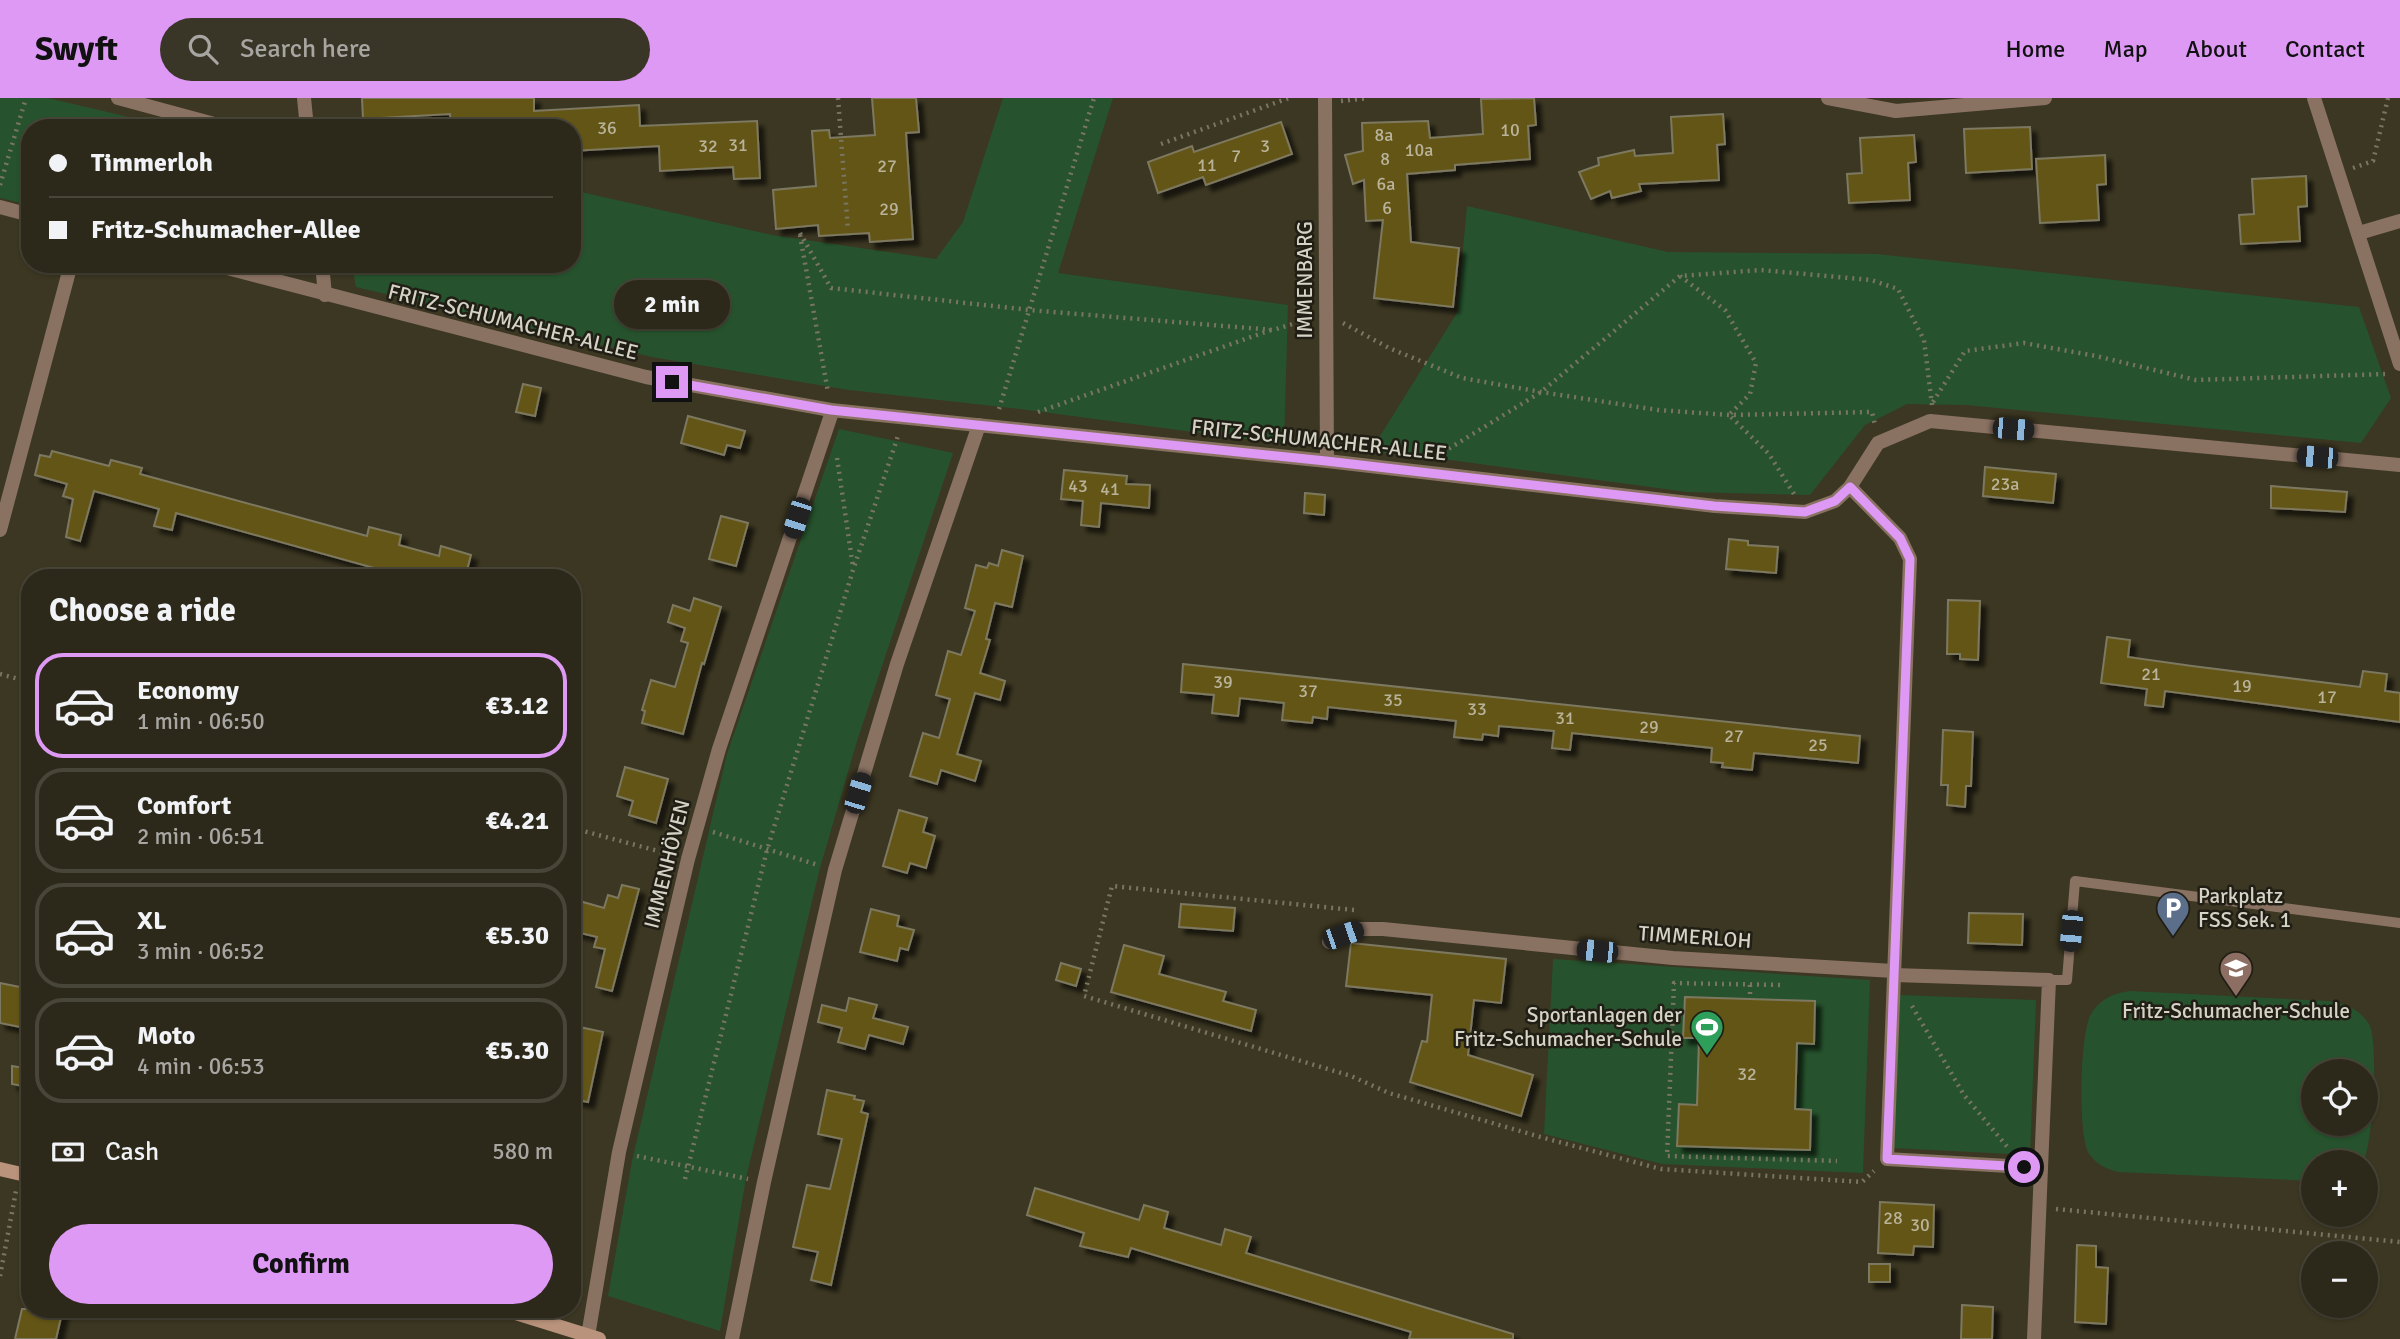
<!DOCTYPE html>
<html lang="en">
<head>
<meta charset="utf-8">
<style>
  :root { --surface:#2d291a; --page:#393527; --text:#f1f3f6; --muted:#a7a6a2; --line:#484539; --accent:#dd99f4 }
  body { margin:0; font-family:Signika,sans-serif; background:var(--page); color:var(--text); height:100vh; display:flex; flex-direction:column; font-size:26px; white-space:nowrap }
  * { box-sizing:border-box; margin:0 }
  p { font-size:23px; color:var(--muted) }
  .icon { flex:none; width:38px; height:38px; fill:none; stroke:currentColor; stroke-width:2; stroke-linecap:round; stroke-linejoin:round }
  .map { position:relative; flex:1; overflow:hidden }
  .sheet { position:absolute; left:21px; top:471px; width:560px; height:749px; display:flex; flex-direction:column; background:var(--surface); border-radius:28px; box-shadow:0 2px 5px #0004,0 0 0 2px var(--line) }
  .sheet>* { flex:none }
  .top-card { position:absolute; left:21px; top:21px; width:560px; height:154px; border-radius:28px; box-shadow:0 2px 5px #0004,0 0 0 2px var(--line); display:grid; align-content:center; height:154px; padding:0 28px; background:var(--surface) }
  .fabs { position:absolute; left:2301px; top:961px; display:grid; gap:14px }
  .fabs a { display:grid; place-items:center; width:77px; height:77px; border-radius:50%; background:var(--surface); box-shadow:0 2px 5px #0004,0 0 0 2px var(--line); font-size:35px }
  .end { position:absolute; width:32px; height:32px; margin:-16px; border:9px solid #dd99f4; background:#111; box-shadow:0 0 0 4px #111 }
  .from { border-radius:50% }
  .bubble { position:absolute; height:49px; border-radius:24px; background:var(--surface); box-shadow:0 2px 5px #0004,0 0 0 2px var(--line); font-size:23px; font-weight:700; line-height:49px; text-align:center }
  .car { position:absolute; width:21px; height:42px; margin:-21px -10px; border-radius:9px; box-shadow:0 0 5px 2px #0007; background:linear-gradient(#222 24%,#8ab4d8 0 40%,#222 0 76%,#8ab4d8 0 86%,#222 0) }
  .top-card b { display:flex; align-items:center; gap:24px; height:66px; font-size:26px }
  .top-card b+b { border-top:2px solid var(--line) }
  .top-card i { width:18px; height:18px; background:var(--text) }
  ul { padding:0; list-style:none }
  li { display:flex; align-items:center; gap:21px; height:105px; margin:0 14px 10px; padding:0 14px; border:4px solid var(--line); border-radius:28px }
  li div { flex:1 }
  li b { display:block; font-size:26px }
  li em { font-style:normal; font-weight:700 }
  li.on { border-color:var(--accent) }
  li>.icon { width:63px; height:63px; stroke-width:1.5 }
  h2 { padding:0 28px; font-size:32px; line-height:84px }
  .pay { display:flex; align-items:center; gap:18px; height:77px; padding:0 28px; font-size:26px }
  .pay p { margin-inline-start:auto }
  .primary-button { display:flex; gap:14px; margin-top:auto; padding:14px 28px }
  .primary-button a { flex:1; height:80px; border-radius:42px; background:var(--accent); color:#111; font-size:28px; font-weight:700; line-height:80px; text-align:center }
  header { display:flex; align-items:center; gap:42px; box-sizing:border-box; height:98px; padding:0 35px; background:var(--accent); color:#111 }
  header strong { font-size:33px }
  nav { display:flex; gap:38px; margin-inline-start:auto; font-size:24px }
  .search { width:490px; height:63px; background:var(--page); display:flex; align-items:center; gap:18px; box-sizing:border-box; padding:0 24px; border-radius:38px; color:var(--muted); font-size:26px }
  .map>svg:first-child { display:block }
  .green { fill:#26532d; fill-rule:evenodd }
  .building { fill:#645514; stroke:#7d7861; stroke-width:2; filter:url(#shadow) }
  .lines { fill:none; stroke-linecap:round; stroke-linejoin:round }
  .path { stroke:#797563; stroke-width:4.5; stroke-dasharray:2 5; stroke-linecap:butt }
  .lane { stroke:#8a7263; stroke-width:10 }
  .street { stroke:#8a7263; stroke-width:14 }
  .secondary { stroke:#b9937b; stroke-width:14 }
  .route { stroke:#dd99f4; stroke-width:9 }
  .labels { text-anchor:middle; stroke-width:5; stroke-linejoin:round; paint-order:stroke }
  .number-label { font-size:18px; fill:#b9b39a }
  .street-label { font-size:21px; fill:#d5d2c6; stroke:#201e15 }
  .poi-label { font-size:21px; fill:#d5d2c6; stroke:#201e15; text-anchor:start }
</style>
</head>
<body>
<header>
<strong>Swyft</strong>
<div class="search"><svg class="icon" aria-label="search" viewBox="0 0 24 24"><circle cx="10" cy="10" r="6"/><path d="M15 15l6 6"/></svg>Search here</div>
<nav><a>Home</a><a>Map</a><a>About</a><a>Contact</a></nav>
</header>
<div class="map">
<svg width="2400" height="1241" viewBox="0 0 2400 1241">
  <defs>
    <filter id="shadow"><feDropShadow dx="6" dy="6" stdDeviation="2" flood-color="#0009"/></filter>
  </defs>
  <rect width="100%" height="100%" fill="#3c3722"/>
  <g class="green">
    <polygon points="0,0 48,0 175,30 30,30 30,107 0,100"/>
    <polygon points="1003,0 1113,0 1058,175 1288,207 1284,346 1020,311 849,292 652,259 356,189 352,166 572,166 572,92 772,137 936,161 963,124"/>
    <polygon points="1467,108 1668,154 1877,156 2359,209 2391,300 2361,345 1966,307 1907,306 1865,327 1810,397 1687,394 1428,359 1370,354 1457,215"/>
    <polygon points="839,331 953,355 857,643 820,770 746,1080 720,1233 608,1198 632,1063 727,656"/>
    <polygon points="1553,861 1870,882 1863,1075 1662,1066 1544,1036"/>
    <path d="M2130 893 2328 903C2345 905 2359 911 2369 926 2379 942 2373 1047 2363 1064H2314L2313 1083 2119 1074C2107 1072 2094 1065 2088 1054 2078 1032 2080 940 2090 918 2098 902 2113 895 2130 893ZM2314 973H2366V1026H2314Z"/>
    <polygon points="1900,897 2036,902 2030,1057 1894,1050"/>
  </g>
  <g class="building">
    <polygon points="362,0 534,0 534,13 639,7 640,28 757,23 760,80 734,81 733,69 660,73 659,48 572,53 572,30 451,30 450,16 363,21"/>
    <polygon points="872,0 916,0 919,34 906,35 913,141 870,144 869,135 819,138 818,127 776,131 773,92 816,88 812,33 829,32 830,40 875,37"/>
    <polygon points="1534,0 1536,27 1528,28 1530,61 1455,67 1455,72 1407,76 1411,144 1459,150 1453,209 1374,200 1383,122 1366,123 1364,82 1353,86 1345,57 1363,53 1362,25 1428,23 1430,40 1483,36 1481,1"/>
    <polygon points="1723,16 1725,46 1717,47 1719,82 1639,86 1641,93 1612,100 1610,93 1591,101 1579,74 1599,67 1598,60 1634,52 1635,58 1673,55 1671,19"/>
    <polygon points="1281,24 1292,56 1206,87 1203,79 1158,95 1148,64 1192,48 1194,54"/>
    <polygon points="2030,29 2032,71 1966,75 1964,31"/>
    <polygon points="1914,37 1916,64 1908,65 1910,102 1849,105 1847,76 1862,75 1860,40"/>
    <polygon points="2105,57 2106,86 2097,87 2099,122 2040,125 2036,61"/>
    <polygon points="2306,78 2307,108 2298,109 2300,143 2241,146 2239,117 2254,116 2252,81"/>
    <polygon points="523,286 541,290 535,318 516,314"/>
    <polygon points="688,318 745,333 740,350 727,347 724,357 681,345"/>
    <polygon points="52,353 109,368 111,362 142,370 140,376 367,438 369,429 401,437 399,447 439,458 441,448 471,457 465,480 410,480 176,415 172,432 154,428 159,411 94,393 80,443 66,439 73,401 63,398 67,386 35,377 40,357 50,359"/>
    <polygon points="1985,369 2056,376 2053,405 1983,398"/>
    <polygon points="1064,372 1127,378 1126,386 1150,387 1149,410 1101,405 1099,429 1081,427 1083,403 1061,401"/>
    <polygon points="2271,388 2347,394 2345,414 2271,410"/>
    <polygon points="1305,395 1325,397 1324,417 1304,415"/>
    <polygon points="721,418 748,425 736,468 709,461"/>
    <polygon points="1729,441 1748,443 1748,447 1778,449 1776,475 1726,471"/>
    <polygon points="1002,452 1023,458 1012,509 995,505 986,541 990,542 980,575 1005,583 1000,602 975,595 957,656 981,663 975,683 941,672 937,686 910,678 923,635 939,640 950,601 936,597 948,553 961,557 975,513 965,510 976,467 987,470 989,465 998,468"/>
    <polygon points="694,500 721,509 704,566 702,565 683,636 642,625 645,613 642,612 651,582 675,589 688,545 681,543 685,530 668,524 673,507 690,513"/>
    <polygon points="1948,502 1980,503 1978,562 1960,561 1960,556 1947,556"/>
    <polygon points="2107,539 2130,542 2128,559 2192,568 2360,589 2363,573 2387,576 2385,593 2400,595 2400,624 2165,593 2163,609 2145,607 2147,591 2101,585"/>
    <polygon points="1183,566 1860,638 1858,665 1754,655 1752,672 1722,669 1723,665 1711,664 1712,650 1572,635 1570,652 1552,650 1554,633 1499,628 1498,638 1483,636 1482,642 1454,639 1456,623 1328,609 1327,621 1313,619 1312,625 1282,622 1284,605 1240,600 1238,618 1212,615 1214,597 1181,594"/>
    <polygon points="1943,632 1973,634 1971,688 1966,688 1965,709 1947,707 1948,687 1941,687"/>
    <polygon points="625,669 668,681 656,725 629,717 633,703 617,698"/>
    <polygon points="899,712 927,720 923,734 935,738 926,770 910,765 907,775 883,768"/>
    <polygon points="622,787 639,791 612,893 596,889 605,851 594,849 597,839 572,833 572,815 576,802 604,810 608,797 618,800"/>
    <polygon points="1181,806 1235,810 1233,833 1179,829"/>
    <polygon points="871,811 899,818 897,828 914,832 908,852 900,850 897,863 860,854"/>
    <polygon points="1969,815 2023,816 2022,847 1968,845"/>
    <polygon points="1351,845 1506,861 1501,905 1474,902 1468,957 1533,977 1521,1018 1410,984 1422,943 1427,944 1432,897 1346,888"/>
    <polygon points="1124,847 1164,858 1159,876 1226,894 1223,903 1256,912 1251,933 1111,894"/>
    <polygon points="1061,865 1081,871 1076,888 1056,882"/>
    <polygon points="0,885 30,891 30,931 0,925"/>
    <polygon points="1685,899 1815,903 1814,946 1797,945 1795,1011 1811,1012 1810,1052 1677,1048 1679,1006 1697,1007 1699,940 1683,940"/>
    <polygon points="849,900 877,907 873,920 908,929 903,946 869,937 865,951 838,944 842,930 818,924 822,907 846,913"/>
    <polygon points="575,928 603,934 588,1004 572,1001 572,942"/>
    <polygon points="12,968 30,971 28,989 12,986"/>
    <polygon points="827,992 855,998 854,1001 864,1003 861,1014 868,1016 831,1187 811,1182 818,1154 793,1149 807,1087 830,1091 842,1041 818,1036"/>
    <polygon points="1035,1090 1139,1122 1144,1107 1168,1114 1164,1130 1221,1147 1225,1131 1251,1139 1246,1155 1513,1236 1513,1241 1409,1241 1411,1234 1131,1150 1128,1159 1080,1148 1084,1135 1027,1117"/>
    <polygon points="1880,1104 1934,1107 1933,1149 1914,1148 1913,1157 1878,1155"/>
    <polygon points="2077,1147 2096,1148 2096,1169 2108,1170 2106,1226 2075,1224"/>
    <rect x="1869" y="1166" width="21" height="18"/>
    <polygon points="1962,1207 1993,1209 1992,1241 1961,1241"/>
    <polygon points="22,1211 63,1211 56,1241 15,1241"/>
  </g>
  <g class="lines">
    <g class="path">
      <polyline points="838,0 848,132"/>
      <polyline points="1341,3 1368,0"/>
      <polyline points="1161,46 1289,0"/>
      <polyline points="2353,70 2373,63 2388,0"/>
      <polyline points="0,87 26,0"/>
      <polyline points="800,135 831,190 1029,212 1273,232 1309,221"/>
      <polyline points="800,137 828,294"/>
      <polyline points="1680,178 1725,212 1756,265 1750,296 1729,317 1769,356 1794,396"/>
      <polyline points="1343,225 1389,250 1462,280 1541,294 1658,312 1729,317 1872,314 1875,327"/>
      <polyline points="1933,304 1965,253 2024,245 2096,258 2196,282 2385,276"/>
      <polyline points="999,311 1094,0"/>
      <polyline points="1038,314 1271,232"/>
      <polyline points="1437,358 1541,294 1680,178 1761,172 1871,182 1898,191 1924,242 1932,307"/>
      <polyline points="837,360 853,469"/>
      <polyline points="0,576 30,584"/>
      <polyline points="572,730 673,757"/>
      <polyline points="713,734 818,767"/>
      <polyline points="1354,812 1112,788 1084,898 1351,978 1389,995 1544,1040 1661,1071 1862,1084 1874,1073"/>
      <polyline points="1780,887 1674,885 1667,1058 1837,1063"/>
      <polyline points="1750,896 1750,887"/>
      <polyline points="1912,908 1964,997 2009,1051"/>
      <polyline points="637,1058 748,1081"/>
      <polyline points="685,1081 767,752 854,469 899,335"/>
      <polyline points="2056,1111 2400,1144"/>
      <polyline points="0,1178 16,1093"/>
    </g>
    <polyline class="lane" points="2049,882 2067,882 2075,783 2400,825"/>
    <g class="street">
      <polyline points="118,0 229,30"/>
      <polyline points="304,0 307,30"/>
      <polyline points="1325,0 1327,363"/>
      <polyline points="1828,0 1896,13 2045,0"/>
      <polyline points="2314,0 2400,266"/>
      <polyline points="0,109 30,117"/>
      <polyline points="2359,135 2400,123"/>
      <polyline points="212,166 646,279 831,312 1327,363 1715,408 1805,414 1835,403 1850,389 1878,345 1930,323 2400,367"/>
      <polyline points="322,166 325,197"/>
      <polyline points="1850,389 1900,440 1910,461 1887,1061 2041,1070 2034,1241"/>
      <polyline points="0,432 71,166"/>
      <polyline points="1329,844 1358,831 1383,831 1673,860 1894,873"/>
      <polyline points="1894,877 2049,882 2041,1070"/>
      <polyline points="588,1238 619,1054 688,761 719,651 831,317 831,312"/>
      <polyline points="732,1241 764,1084 835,772 897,566 979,327"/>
    </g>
    <g class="secondary">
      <polyline points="0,1071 30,1078"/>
      <polyline points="503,1211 599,1241"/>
    </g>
  </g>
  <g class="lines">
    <polyline class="route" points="672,284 831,312 1326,363 1714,408 1805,414 1835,403 1850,389 1900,440 1910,461 1887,1061 2024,1069"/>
  </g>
  <defs>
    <symbol id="parking-pin" viewBox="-11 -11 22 30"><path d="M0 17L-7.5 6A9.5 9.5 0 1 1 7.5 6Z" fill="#5c6f8a" stroke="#201e15"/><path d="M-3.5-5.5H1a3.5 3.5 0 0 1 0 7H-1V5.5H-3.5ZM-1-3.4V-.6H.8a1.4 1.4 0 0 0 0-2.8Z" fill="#fff"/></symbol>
    <symbol id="school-pin" viewBox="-11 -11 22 30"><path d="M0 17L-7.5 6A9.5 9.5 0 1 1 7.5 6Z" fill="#8d6e63" stroke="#201e15"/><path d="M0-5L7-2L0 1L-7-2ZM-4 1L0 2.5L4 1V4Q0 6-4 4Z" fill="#fff"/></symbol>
    <symbol id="stadium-pin" viewBox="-11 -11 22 30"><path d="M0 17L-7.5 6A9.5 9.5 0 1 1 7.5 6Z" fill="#2e9e5b" stroke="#201e15"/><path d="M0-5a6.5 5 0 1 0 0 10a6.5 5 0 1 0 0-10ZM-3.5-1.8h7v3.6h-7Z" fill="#fff"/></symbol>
  </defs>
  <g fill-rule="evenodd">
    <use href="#parking-pin" x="2154" y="791" width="38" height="52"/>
    <use href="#school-pin" x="2217" y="851" width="38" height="52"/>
    <use href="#stadium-pin" x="1688" y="910" width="38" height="52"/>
  </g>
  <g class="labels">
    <g class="number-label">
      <text x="607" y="36">36</text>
      <text x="1510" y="38">10</text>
      <text x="1384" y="43">8a</text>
      <text x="738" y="53">31</text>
      <text x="708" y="54">32</text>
      <text x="1265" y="54">3</text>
      <text x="1419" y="58">10a</text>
      <text x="1236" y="64">7</text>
      <text x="1385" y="67">8</text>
      <text x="1207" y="73">11</text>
      <text x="887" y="74">27</text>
      <text x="1386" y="92">6a</text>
      <text x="1387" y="116">6</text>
      <text x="889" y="117">29</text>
      <text x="2005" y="392">23a</text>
      <text x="1078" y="394">43</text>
      <text x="1110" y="397">41</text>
      <text x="2151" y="582">21</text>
      <text x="1223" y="590">39</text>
      <text x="2242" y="594">19</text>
      <text x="1308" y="599">37</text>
      <text x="2327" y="605">17</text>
      <text x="1393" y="608">35</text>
      <text x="1477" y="617">33</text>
      <text x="1565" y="626">31</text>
      <text x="1649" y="635">29</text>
      <text x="1734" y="644">27</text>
      <text x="1818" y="653">25</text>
      <text x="1747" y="982">32</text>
      <text x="1893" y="1126">28</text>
      <text x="1920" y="1133">30</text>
    </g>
    <g class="street-label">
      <text transform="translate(1305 182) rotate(-90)" y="7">IMMENBARG</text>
      <text transform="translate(513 224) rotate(14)" y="7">FRITZ-SCHUMACHER-ALLEE</text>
      <text transform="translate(1319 342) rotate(6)" y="7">FRITZ-SCHUMACHER-ALLEE</text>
      <text transform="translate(667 766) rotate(-76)" y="7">IMMENHÖVEN</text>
      <text transform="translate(1695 839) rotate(4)" y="7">TIMMERLOH</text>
    </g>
    <g class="poi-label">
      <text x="2198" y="805">Parkplatz<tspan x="2198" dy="24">FSS Sek. 1</tspan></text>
      <text x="2236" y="920" text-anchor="middle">Fritz-Schumacher-Schule</text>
      <text x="1682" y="924" text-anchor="end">Sportanlagen der<tspan x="1682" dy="24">Fritz-Schumacher-Schule</tspan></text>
    </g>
  </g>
</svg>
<div class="fabs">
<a><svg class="icon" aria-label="locate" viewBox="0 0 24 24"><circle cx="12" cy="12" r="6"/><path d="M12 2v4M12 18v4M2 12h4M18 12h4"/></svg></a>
<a>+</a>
<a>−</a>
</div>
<i class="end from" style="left:2024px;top:1069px"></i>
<i class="end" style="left:672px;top:284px"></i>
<div class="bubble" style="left:614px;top:182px;width:116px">2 min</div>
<i class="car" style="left:2013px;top:331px;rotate:95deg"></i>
<i class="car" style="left:2317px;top:359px;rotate:275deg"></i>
<i class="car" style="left:797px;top:420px;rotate:198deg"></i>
<i class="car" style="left:858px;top:695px;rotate:17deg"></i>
<i class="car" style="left:2071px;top:833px;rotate:185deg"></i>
<i class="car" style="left:1343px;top:837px;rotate:71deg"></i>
<i class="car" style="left:1597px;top:853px;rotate:276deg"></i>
<div class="top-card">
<b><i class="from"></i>Timmerloh</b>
<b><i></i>Fritz-Schumacher-Allee</b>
</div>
<section class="sheet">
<h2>Choose a ride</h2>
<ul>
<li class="on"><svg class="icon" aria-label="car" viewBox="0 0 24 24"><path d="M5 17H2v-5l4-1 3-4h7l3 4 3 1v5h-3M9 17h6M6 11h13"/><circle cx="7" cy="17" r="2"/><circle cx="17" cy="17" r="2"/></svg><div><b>Economy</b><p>1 min · 06:50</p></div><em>€3.12</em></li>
<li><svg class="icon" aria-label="car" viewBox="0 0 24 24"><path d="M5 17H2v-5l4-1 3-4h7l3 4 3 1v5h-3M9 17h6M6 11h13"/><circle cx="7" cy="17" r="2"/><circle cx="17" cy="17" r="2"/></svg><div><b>Comfort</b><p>2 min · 06:51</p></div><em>€4.21</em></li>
<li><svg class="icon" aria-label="car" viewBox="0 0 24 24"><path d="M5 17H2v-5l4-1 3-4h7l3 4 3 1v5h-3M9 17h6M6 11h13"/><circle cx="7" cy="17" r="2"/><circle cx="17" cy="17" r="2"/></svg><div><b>XL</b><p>3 min · 06:52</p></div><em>€5.30</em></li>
<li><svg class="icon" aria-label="car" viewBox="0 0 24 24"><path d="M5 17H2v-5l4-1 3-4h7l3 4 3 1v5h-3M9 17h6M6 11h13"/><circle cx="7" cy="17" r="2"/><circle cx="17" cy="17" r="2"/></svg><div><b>Moto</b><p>4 min · 06:53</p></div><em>€5.30</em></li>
</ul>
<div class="pay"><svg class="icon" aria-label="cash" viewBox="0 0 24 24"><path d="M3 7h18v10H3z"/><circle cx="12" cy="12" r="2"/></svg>Cash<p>580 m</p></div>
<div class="primary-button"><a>Confirm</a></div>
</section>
</div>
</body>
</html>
